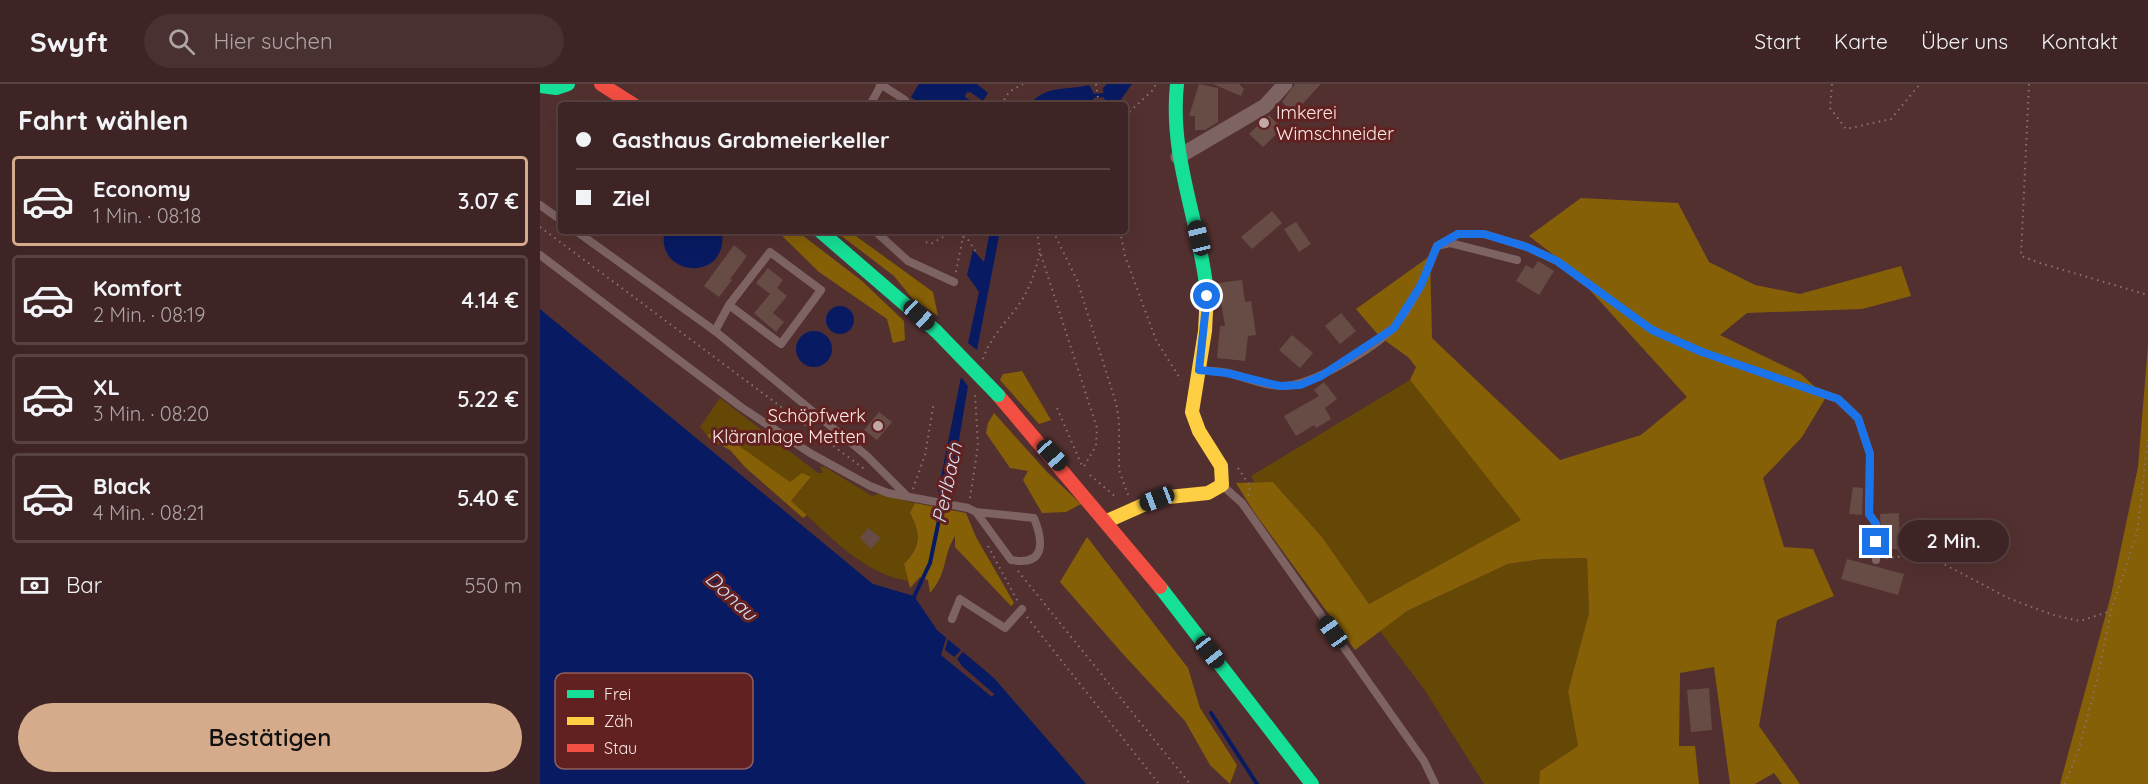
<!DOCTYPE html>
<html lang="de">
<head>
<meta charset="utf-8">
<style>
  :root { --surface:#3e2424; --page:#493031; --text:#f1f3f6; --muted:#ada4a6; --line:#574141; --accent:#d6ab8b }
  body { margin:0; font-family:Quicksand,sans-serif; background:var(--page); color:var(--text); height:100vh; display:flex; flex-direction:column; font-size:22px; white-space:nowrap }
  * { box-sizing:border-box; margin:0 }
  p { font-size:20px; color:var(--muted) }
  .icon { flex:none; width:33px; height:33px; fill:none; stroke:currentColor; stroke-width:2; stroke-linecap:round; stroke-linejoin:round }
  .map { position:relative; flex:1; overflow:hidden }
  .sheet { display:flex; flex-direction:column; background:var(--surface); width:540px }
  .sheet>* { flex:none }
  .hud { position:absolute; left:18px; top:18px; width:570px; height:132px; border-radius:6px; box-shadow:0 6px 24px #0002,0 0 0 2px var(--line); display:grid; align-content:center; height:132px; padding:0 18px; background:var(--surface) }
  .end { position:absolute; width:27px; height:27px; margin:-14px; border:8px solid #1a73e8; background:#fff; box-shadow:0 0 0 3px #fff }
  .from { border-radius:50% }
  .bubble { position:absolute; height:42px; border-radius:21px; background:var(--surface); box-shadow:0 6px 24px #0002,0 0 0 2px var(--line); font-size:20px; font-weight:600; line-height:42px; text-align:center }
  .car { position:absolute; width:18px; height:36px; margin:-18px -9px; border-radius:8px; box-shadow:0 0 4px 2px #0007; background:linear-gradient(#222 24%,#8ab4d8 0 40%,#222 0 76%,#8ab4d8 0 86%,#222 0) }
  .hud b { display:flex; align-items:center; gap:21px; height:57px; font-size:22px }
  .hud b+b { border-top:2px solid var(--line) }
  .hud i { width:15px; height:15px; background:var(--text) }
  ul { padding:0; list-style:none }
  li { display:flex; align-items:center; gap:18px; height:90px; margin:0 12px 9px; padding:0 6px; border:3px solid var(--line); border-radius:6px }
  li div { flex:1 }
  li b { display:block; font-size:22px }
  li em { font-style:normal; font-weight:600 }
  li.on { border-color:var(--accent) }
  li>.icon { width:54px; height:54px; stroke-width:1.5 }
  h2 { padding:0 18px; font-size:27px; line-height:72px }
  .pay { display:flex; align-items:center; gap:15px; height:66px; padding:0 18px; font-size:22px }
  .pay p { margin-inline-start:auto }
  .action { display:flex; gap:12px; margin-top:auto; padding:12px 18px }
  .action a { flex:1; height:69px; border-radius:36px; background:var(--accent); color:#111; font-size:24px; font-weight:600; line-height:69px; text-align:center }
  header { display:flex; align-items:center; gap:36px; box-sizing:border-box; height:84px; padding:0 30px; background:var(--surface); border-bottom:2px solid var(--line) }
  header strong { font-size:28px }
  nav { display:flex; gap:33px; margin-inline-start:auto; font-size:21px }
  .search { width:420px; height:54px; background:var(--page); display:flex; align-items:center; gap:15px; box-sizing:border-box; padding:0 21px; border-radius:33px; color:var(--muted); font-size:22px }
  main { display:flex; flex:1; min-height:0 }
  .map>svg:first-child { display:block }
  .green { fill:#654706 }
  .forest { fill:#856006 }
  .water { fill:#081b62 }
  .pier { fill:#533030 }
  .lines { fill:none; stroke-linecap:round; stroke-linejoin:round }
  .stream { stroke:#081b62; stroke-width:4 }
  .building { fill:#674b45 }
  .path { stroke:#897372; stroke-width:2; stroke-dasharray:1.5 4.5; stroke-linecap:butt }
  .lane { stroke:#7d6362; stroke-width:8 }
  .street { stroke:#7d6362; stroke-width:15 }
  .fast { stroke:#16e098; stroke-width:14 }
  .slow { stroke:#ffcf43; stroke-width:14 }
  .jam { stroke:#f24e42; stroke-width:14 }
  .fast-bridge { stroke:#16e098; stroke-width:14 }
  .route { stroke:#1a73e8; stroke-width:8 }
  .poi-dot { fill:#c0a8a7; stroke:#622121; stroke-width:2 }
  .labels { text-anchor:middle; stroke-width:6; stroke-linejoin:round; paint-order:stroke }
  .poi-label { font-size:18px; fill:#fae9e7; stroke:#622121; text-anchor:start }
  .water-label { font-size:20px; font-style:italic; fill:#d3dff6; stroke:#622121 }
  .key { fill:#622121; stroke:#905d5c; stroke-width:1.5 }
  .key-label { font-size:16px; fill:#fae9e7 }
</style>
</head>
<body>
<header>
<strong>Swyft</strong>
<div class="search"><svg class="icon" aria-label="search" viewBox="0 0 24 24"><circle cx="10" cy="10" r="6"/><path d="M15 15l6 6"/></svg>Hier suchen</div>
<nav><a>Start</a><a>Karte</a><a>Über uns</a><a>Kontakt</a></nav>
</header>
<main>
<section class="sheet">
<h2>Fahrt wählen</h2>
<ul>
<li class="on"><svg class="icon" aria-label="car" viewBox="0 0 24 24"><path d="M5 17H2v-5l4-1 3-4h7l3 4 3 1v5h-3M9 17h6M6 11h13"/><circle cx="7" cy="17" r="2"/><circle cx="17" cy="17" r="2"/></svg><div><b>Economy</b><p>1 Min. · 08:18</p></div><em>3.07 €</em></li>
<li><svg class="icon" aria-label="car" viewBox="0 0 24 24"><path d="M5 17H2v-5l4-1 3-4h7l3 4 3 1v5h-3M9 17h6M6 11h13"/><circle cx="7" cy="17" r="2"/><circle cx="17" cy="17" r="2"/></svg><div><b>Komfort</b><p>2 Min. · 08:19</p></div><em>4.14 €</em></li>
<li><svg class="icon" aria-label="car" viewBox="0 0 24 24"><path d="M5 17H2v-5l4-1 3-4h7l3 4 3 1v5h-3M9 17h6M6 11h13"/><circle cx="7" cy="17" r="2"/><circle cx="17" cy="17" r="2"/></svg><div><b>XL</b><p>3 Min. · 08:20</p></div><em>5.22 €</em></li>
<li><svg class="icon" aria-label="car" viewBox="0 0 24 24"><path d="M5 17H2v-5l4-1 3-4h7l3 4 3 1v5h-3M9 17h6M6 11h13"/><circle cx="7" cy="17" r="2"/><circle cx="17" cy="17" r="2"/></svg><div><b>Black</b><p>4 Min. · 08:21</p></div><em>5.40 €</em></li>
</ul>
<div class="pay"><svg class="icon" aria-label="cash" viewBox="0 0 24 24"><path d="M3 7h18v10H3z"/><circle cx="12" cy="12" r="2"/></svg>Bar<p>550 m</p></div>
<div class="action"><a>Bestätigen</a></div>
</section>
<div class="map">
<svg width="1608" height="700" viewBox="0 0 1608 700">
  <rect width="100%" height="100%" fill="#533030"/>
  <g class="green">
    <polygon points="870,296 982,436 829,520 782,453 733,398 715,399 711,392"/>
    <path d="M180 314 278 389H283L280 383H285L332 412 338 410 375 419 370 429C381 451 380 461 364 480L368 497C320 489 286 447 251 417L271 394 250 399 178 347 167 351 160 343Z"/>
    <polygon points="1047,474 1049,529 1028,607 1038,662 1000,687 999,700 944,700 884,605 840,547 867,527 968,480 1002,475"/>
  </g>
  <g class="forest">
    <polygon points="1041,114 1138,119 1169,178 1215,201 1260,210 1361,182 1371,212 1322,225 1207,229 1180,251 1261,290 1286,313 1262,353 1223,394 1244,463 1273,465 1294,512 1237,536 1219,642 1260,700 1242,700 1234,689 1215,700 1190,700 1174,583 1140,589 1139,662 1155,662 1159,700 999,700 1000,687 1038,662 1028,607 1049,529 1047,474 1002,475 968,480 867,527 815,566 714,428 696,399 733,398 782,453 829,520 981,436 870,296 876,283 868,273 840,253 816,225 890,172 892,254 1020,376 1101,351 1147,313 1028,182 989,152"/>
    <polygon points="237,147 257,147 322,197 364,237 365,256 353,259 347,235 279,188"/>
    <polygon points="295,147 309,147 393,208 398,232 372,214 354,192"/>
    <polygon points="1608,261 1608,700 1520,700 1571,511 1598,383"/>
    <polygon points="482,287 511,336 499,340 460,296 463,290"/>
    <polygon points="454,329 507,388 541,420 526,428 502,429 483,396 488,387 470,384 446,349 448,339"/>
    <polygon points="178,347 250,398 262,389 271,393 251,417 267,431 263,434 205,383 190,366 171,356 167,351"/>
    <path d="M375 419 426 429 436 453 474 519 471 522 415 463V452C402 473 408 489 390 509L388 496 380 493 370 504 364 480C381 461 381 451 370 429Z"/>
    <polygon points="547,453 648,584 660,624 697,681 690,700 670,681 645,637 583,570 520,498"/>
  </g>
  <g class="water">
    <polygon points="379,0 437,0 448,9 443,17 430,8 426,9 425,13 431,17 429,21 388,21 387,19 381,21 371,13"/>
    <polygon points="567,0 592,0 577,21 564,15 563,4"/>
    <path d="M549 1C554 7 555 14 551 21H489C508 0 524 7 549 1Z"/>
    <path d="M125 147H182C189 201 113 192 125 147Z"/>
    <polygon points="450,147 460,147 437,266 428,259 439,208 427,191 433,166 444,178"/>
    <circle cx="300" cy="236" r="14"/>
    <polygon points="0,225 333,500 374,512 397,546 454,594 546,700 0,700"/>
    <circle cx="274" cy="265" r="18"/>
    <polygon points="421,293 428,302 410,410 398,408"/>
  </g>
  <polygon class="pier" points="407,551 409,552 405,566 414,573 423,564 425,565 417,575 422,582 454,610 452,613 401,571"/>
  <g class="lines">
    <g class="stream">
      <polyline points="550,12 566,11"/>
      <polyline points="372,517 390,479 405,407"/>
      <polyline points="671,629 717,700"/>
    </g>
  </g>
  <g class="building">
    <polygon points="659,0 678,4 678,38 665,46 655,46 655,32 649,32"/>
    <polygon points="673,0 699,0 704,5 701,12"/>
    <polygon points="755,0 781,0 754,29 742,18"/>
    <polygon points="729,31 742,45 723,63 709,50"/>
    <polygon points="732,127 742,139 712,165 701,153"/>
    <polygon points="756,138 771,160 759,168 744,145"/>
    <polygon points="194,161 207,172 190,195 192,196 179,213 164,202"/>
    <polygon points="998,177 1014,187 999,211 976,197 986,181 993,185"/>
    <polygon points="228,184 243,196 237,204 247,212 233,229 244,238 236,248 214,229 230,210 216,199"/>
    <polygon points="702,196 705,218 711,217 716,251 708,252 705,277 677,274 680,242 685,242 678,199"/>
    <polygon points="801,229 816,247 800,260 785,242"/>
    <polygon points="752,251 773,269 760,284 739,266"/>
    <polygon points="784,298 797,315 785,324 791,335 776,344 774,341 756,352 744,332 779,312 774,306"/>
    <polygon points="339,328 352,338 337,356 324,346"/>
    <polygon points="1313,403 1323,404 1322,431 1309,430"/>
    <polygon points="1359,429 1360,465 1342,465 1340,430"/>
    <polygon points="328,444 341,454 331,465 320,454"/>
    <polygon points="1307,475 1364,490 1358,511 1301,495"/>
    <polygon points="1169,604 1172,646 1151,648 1147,606"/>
  </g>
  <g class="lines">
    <g class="path">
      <polyline points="556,0 559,21"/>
      <polyline points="1292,0 1290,24 1306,45 1351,35 1380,0"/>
      <polyline points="1489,0 1481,172 1500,179 1608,211"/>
      <polyline points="461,21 469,8 483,0"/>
      <polyline points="585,32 613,6 616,0"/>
      <polyline points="0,143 327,387"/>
      <polyline points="497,147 500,168 557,344 556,362 543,384"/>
      <polyline points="513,147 537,196 576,319 579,337 579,386 588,411"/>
      <polyline points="580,147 585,172 616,256 641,296"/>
      <polyline points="423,153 427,154 436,168"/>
      <polyline points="386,158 391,160 412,148 424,149"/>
      <polyline points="416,188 424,147"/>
      <path d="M443 275C451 251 469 236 482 216 491 201 496 185 500 168"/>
      <polyline points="517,324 542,382"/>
      <polyline points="698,384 710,402 708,413"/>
      <polyline points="550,391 577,414"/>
      <polyline points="373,405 385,371 394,318"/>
      <polyline points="430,414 438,362 435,309"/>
      <polyline points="448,462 478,518"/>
      <polyline points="1346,474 1366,472 1400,478 1468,514 1513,531 1540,537 1571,527"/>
      <polyline points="478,487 650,700"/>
      <polyline points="487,533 619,700"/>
      <polyline points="1525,700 1539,665 1557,596 1571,527 1597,449 1608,355"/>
    </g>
    <g class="lane">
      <polyline points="340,0 365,16"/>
      <polyline points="330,21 341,1"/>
      <polyline points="0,121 21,136"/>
      <polyline points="36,147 175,247 327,372 367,412"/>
      <polyline points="335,147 368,177 414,198"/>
      <polyline points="897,162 918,150 944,150 987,163 1017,177 1112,246 1162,268 1298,315 1318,334 1330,370 1329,430 1336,440 1336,476"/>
      <path d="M0 171 201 323 270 369 330 402 348 409 428 424 436 428 471 476C505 482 504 459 494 434L436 428"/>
      <polyline points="175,247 189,221 230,168 281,206 241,260 189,221"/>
      <path d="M660 286C669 287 679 287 688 289 706 293 723 302 741 302 770 303 835 264 854 243 874 221 886 189 897 162L910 159 977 176"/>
      <polyline points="683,402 702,419 884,677 895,700"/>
      <polyline points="412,535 420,515 465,544 482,525"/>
    </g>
    <polyline class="street" points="638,73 725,22 745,0"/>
    <g class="fast">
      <path d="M637 0C629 74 660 137 667 209"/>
      <polyline points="0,2 16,4 28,0"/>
      <polyline points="280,147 396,247"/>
      <polyline points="620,503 772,700"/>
    </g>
    <polyline class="slow" points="567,437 619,414 668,409 682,401 681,382 659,347 652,328 665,247 667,209"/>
    <g class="jam">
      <polyline points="61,0 94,21"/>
      <polyline points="458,311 620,503"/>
    </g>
    <polyline class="fast-bridge" points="396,247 458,311"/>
  </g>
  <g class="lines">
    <polyline class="route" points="667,212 659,286 687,289 740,302 760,301 781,292 854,244 881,201 897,162 918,150 944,150 987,163 1017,177 1112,246 1162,268 1298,315 1318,334 1330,370 1329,430 1336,440 1336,458"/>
  </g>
  <g class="poi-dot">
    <circle cx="724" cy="39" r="6"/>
    <circle cx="338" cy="342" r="6"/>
  </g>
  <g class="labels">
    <g class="poi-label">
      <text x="736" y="35">Imkerei<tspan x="736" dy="21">Wimschneider</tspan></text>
      <text x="326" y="338" text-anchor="end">Schöpfwerk<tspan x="326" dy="21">Kläranlage Metten</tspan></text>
    </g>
    <g class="water-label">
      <text transform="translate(407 399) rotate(-78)" y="7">Perlbach</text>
      <text transform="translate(191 512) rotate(43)" y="7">Donau</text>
    </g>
  </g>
  <rect x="15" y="589" width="198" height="96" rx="9" class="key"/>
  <rect x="27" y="606" width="27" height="8" fill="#16e098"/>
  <rect x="27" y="633" width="27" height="8" fill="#ffcf43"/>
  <rect x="27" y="660" width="27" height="8" fill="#f24e42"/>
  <g class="key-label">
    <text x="64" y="616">Frei</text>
    <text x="64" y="643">Zäh</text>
    <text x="64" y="670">Stau</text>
  </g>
</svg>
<i class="end from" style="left:667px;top:212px"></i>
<i class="end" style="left:1336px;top:458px"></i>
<div class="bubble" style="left:1358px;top:436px;width:111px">2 Min.</div>
<i class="car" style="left:659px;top:154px;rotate:346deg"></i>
<i class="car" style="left:379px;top:231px;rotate:133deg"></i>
<i class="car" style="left:512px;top:371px;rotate:138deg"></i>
<i class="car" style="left:617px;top:415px;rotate:249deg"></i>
<i class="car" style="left:793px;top:548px;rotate:325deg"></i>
<i class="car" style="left:670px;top:568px;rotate:142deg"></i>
<div class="hud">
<b><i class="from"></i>Gasthaus Grabmeierkeller</b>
<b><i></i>Ziel</b>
</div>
</div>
</main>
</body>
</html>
